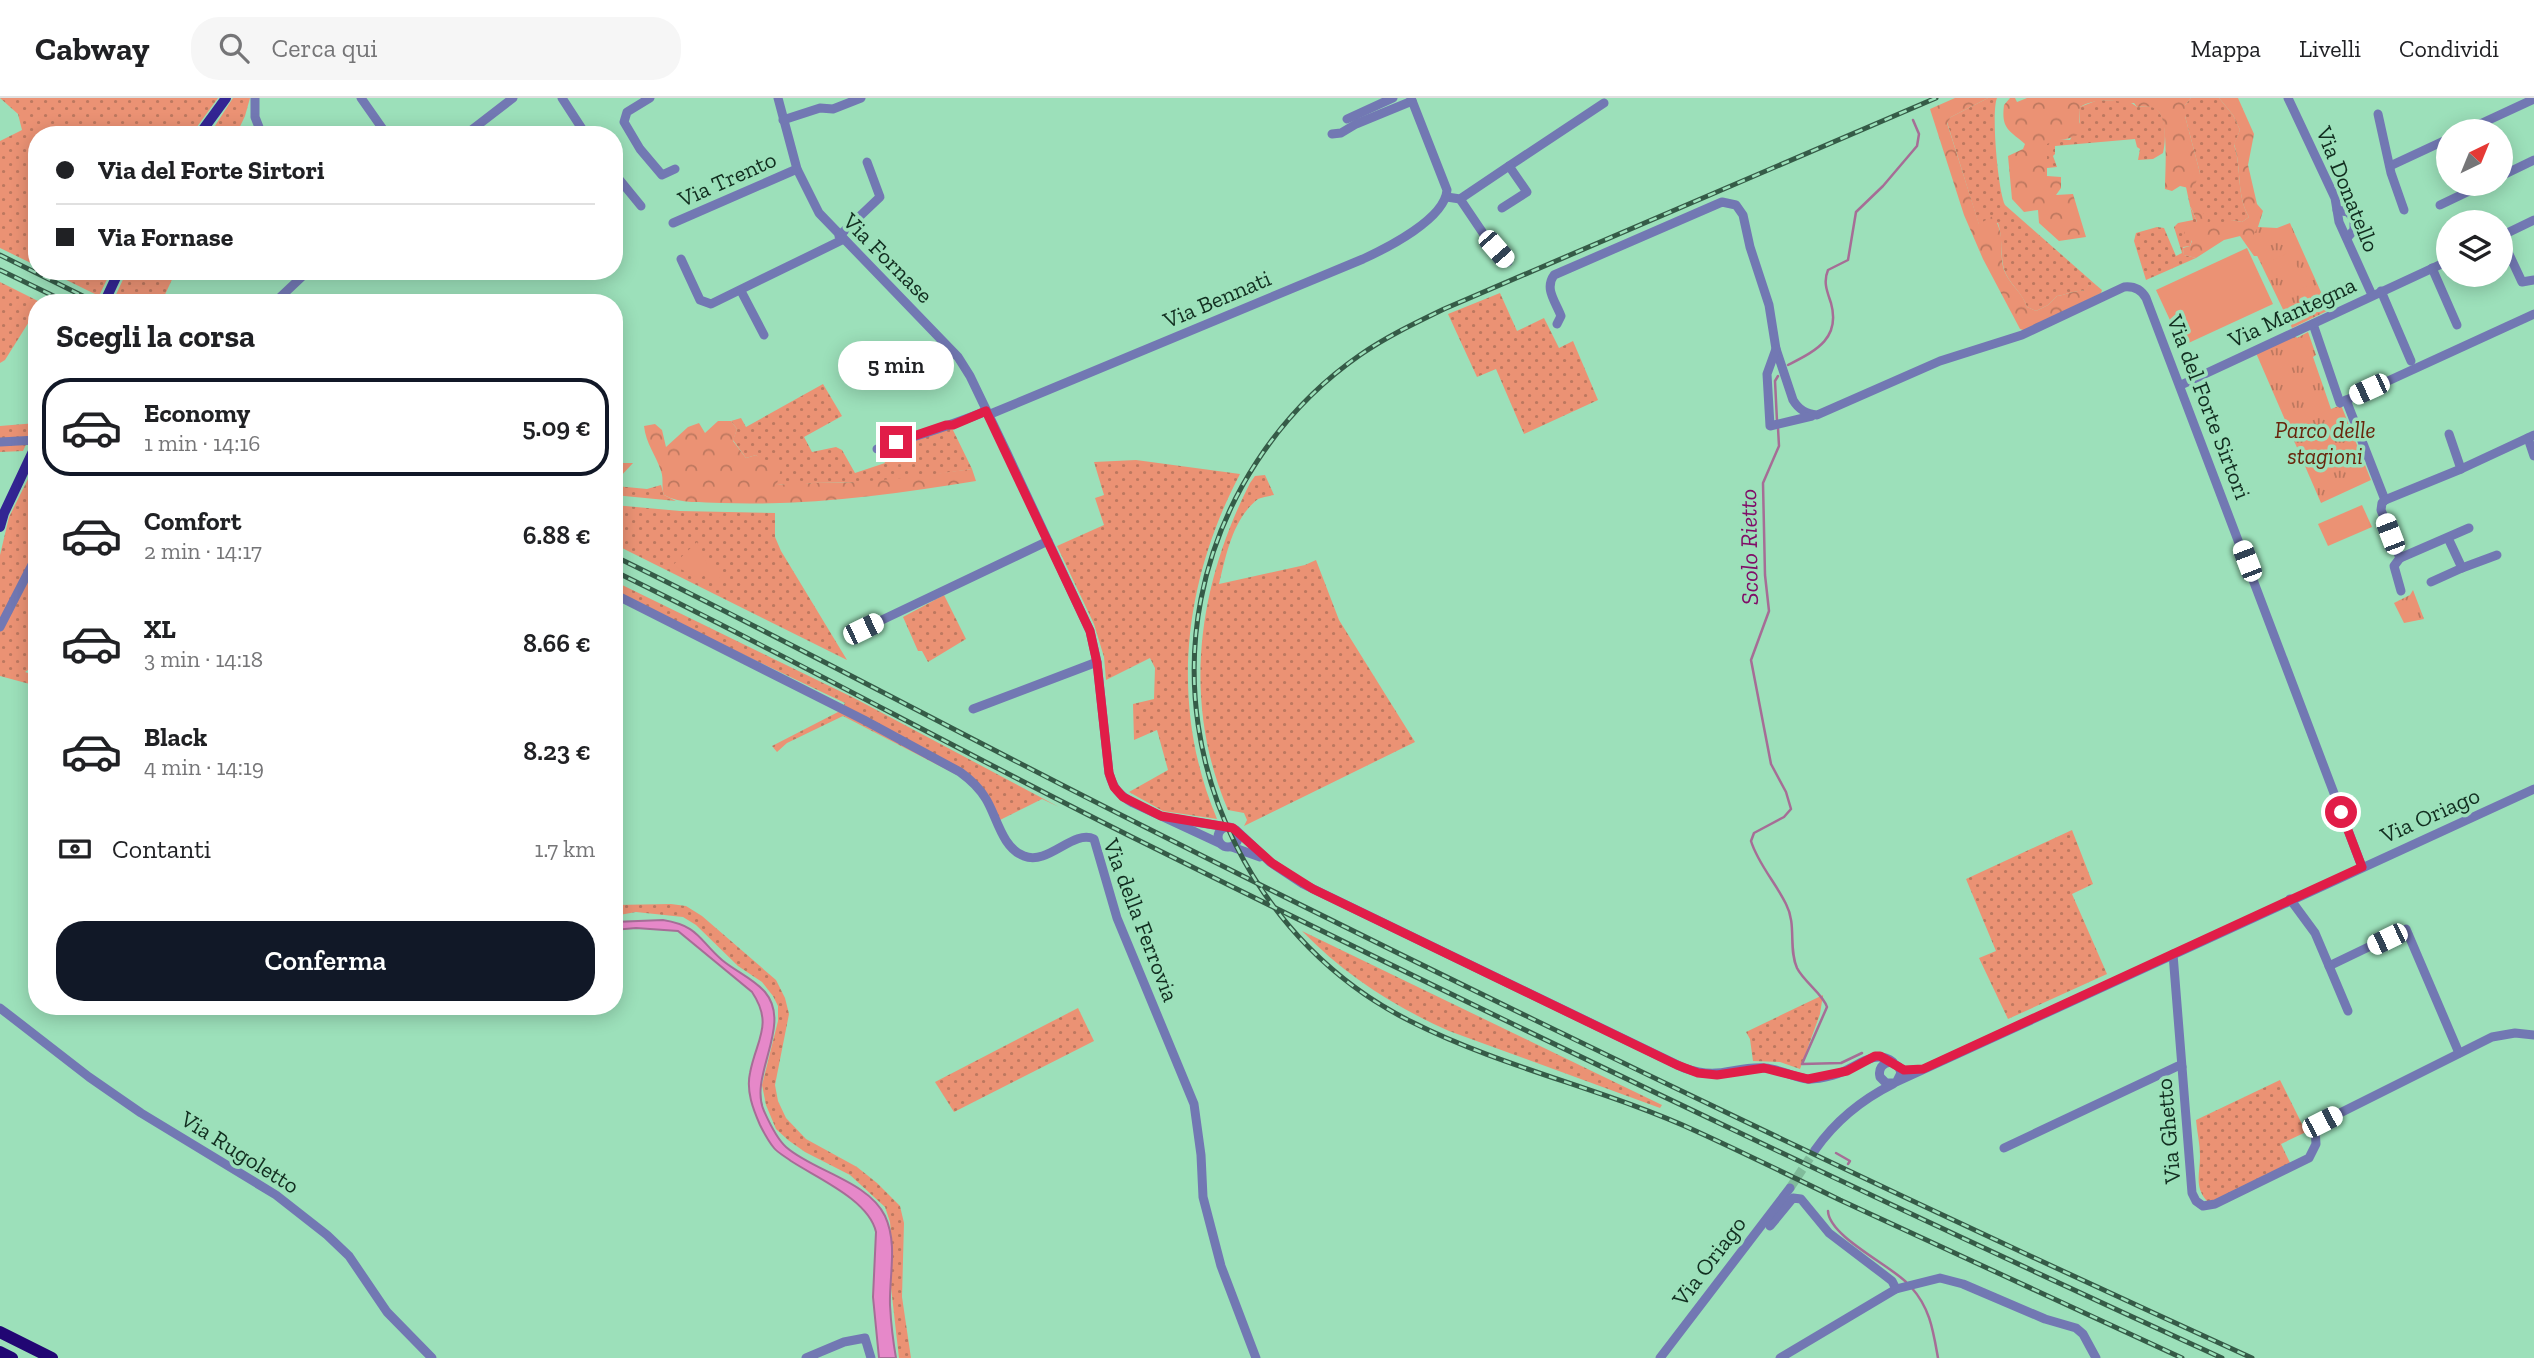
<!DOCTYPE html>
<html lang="it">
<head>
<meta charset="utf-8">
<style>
  :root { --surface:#fff; --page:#f6f6f6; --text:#202124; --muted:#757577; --line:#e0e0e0; --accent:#111827 }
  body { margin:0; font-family:"Zilla Slab",serif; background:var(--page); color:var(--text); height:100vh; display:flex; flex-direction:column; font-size:26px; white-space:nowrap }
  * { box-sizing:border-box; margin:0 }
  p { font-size:23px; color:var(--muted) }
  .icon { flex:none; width:38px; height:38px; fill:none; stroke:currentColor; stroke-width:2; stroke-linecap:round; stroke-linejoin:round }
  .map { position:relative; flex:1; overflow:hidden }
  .sheet { position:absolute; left:28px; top:196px; width:595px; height:721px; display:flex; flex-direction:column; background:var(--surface); border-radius:28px; box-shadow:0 4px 18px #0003 }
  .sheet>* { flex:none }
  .hud { position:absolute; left:28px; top:28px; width:595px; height:154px; border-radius:28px; box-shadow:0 4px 18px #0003; display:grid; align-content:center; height:154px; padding:0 28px; background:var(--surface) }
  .needle { width:46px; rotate:43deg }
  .controls { position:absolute; left:2436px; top:21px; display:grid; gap:14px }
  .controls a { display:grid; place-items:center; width:77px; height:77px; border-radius:50%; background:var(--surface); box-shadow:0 4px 18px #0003; font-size:35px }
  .end { position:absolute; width:32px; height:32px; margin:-16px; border:9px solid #e11d48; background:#fff; box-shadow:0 0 0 4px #fff }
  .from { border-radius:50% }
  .bubble { position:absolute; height:49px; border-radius:24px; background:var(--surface); box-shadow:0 4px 18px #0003; font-size:23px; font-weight:600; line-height:49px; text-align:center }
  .car { position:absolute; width:21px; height:42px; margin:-21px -10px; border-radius:9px; box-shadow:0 0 5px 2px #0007; background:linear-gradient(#fff 24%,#345 0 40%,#fff 0 76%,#345 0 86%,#fff 0) }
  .hud b { display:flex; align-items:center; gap:24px; height:66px; font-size:26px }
  .hud b+b { border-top:2px solid var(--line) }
  .hud i { width:18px; height:18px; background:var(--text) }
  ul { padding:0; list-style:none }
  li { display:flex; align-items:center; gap:21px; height:98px; margin:0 14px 10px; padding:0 14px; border:4px solid transparent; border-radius:28px }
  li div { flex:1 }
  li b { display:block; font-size:26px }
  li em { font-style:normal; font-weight:600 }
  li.selected { border-color:var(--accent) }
  li>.icon { width:63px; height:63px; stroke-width:1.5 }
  h2 { padding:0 28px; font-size:32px; line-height:84px }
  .pay { display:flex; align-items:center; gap:18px; height:77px; padding:0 28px; font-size:26px }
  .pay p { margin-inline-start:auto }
  .button { display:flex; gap:14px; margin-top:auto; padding:14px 28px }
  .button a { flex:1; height:80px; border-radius:28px; background:var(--accent); color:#fff; font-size:28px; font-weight:600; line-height:80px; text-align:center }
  header { display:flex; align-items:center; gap:42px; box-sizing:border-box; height:98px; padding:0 35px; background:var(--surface); border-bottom:2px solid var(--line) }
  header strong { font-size:33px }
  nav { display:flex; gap:38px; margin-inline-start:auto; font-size:24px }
  .search { width:490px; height:63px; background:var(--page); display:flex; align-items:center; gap:18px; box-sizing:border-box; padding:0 24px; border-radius:28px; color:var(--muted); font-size:26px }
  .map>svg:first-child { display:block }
  .grass { fill:url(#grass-dots) }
  .forest { fill:url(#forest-crowns) }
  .park { fill:url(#park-tufts) }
  .garden { fill:#eb9274 }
  .water { fill:#e688c9; stroke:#a66d96; stroke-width:2 }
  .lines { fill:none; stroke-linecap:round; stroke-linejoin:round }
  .stream { stroke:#a66d96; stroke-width:2.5 }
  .minor-tunnel { stroke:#80bc9b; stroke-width:9; stroke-dasharray:9 4.5; stroke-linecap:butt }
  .minor { stroke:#7278b3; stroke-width:9 }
  .major { stroke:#332593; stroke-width:10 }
  .highway { stroke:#210673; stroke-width:12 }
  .rail-casing { stroke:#355b47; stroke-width:5 }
  .rail { stroke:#9ce0ba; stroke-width:2.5; stroke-dasharray:8; stroke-linecap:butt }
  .route { stroke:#e11d48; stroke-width:9 }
  .labels { text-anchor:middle; stroke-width:7; stroke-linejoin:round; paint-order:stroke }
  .street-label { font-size:23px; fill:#122e20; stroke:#9ce0ba }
  .park-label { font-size:23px; font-style:italic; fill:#68250c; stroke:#9ce0ba }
  .water-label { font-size:24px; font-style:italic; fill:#800d68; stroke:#9ce0ba }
</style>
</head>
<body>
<header>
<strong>Cabway</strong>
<div class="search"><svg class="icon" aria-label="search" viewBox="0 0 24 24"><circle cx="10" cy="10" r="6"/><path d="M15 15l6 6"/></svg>Cerca qui</div>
<nav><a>Mappa</a><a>Livelli</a><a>Condividi</a></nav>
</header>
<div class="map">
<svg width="2534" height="1260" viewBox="0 0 2534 1260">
  <defs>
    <pattern id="grass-dots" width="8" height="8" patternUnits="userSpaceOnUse" patternTransform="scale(1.75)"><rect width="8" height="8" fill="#eb9274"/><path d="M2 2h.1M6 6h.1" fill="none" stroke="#bd785f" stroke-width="1.8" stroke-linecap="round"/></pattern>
    <pattern id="forest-crowns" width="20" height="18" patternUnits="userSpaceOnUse" patternTransform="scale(1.75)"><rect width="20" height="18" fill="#eb9274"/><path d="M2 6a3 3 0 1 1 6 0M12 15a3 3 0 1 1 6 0" fill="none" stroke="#bd785f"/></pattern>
    <pattern id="park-tufts" width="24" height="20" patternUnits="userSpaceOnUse" patternTransform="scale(1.75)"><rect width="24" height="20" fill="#eb9274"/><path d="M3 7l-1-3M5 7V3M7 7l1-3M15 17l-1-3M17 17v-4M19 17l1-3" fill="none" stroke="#bd785f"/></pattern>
  </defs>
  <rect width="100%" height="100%" fill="#9ce0ba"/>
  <g class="grass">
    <polygon points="0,0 218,0 191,37 37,37 37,168 0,150 0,43 22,32 18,16"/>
    <polygon points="233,0 250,0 245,18 236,37 209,37"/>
    <path d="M1988 0H1997C1991 14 1998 93 2005 107L2096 187H2089L2085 193C2074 192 2067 197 2057 198L2048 207 2036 213 2027 209C2023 195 2008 185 2004 171 2000 156 2003 140 1998 125L1979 127 1947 24 1951 19Z"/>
    <path d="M2191 0H2219L2233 17 2240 32 2234 47C2242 70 2236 97 2249 119L2242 124 2232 122 2224 133 2206 129 2190 108 2197 124 2190 148 2183 149 2184 157 2196 160 2146 182 2134 143 2136 135 2157 129 2164 130 2176 158 2182 155 2174 129 2178 125 2193 122 2186 89 2200 75 2185 18V7Z"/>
    <path d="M2098 2C2111 3 2127 0 2137 9 2143 9 2150 7 2155 10 2167 17 2166 44 2163 55L2153 61 2138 62 2140 51 2137 49 2135 41 2055 48V56L2053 58 2057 69 2047 70V45L2057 41 2070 42 2080 24V9Z"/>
    <polygon points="48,173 111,173 99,198"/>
    <polygon points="127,173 176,173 161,205 112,205"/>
    <polygon points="0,184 38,203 37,211 5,262 0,265"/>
    <polygon points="1500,195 1517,233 1544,220 1559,250 1573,243 1598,302 1524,336 1496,271 1477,279 1448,216"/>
    <polygon points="823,286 842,318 804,339 812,354 836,349 842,352 855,375 885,365 879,353 951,328 972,371 885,384 810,385 796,388 776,386 778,376 756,357 746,360 733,342 737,331 731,323 741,320 746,329"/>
    <polygon points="36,325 23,353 0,354 0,328"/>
    <path d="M1136 362 1240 376C1183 484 1169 607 1217 721L1163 713 1129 694 1168 672 1157 632 1134 642 1133 606 1154 601 1155 570 1150 560 1106 582 1104 559 1094 526 1057 448 1104 427 1095 400 1104 397 1094 364Z"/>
    <polygon points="37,363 37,565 25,574 37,578 37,588 0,578 0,457 9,419"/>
    <polygon points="617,365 633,365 620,379 616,388 647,391 661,387 664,397 676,403 614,397 614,368"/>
    <path d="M1265 377 1274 397C1269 398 1262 399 1258 401 1233 420 1226 457 1219 486L1305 467 1316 462 1339 522 1415 644 1244 728 1247 722 1244 715 1228 712C1181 603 1198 487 1250 385L1255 378Z"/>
    <polygon points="614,407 680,413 775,415 775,439 781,453 847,562 614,446"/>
    <polygon points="614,483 854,600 1059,709 1042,701 996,724 981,696 959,678 843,618 787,645 777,654 772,648 840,613 845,605 614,495"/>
    <polygon points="944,497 966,541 928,564 922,553 918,553 903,519"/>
    <polygon points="2072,732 2093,786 2072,796 2107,876 2008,921 1979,860 1996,853 1966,781"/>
    <polygon points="671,806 686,808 702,818 776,882 785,900 789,916 775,987 778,1003 786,1020 806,1041 857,1069 877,1085 900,1108 904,1125 902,1199 911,1260 899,1260 891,1189 892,1145 890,1124 885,1109 850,1077 805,1054 788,1042 776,1031 766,1007 762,987 778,923 778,908 773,898 762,884 738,868 696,827 683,819 636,814 614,818 614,807"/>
    <path d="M1302 833 1662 1007 1660 1010 1449 933C1393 908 1345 877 1302 833Z"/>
    <polygon points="1823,897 1820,916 1800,971 1780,964 1753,963 1750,941 1746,934"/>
    <polygon points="1078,910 1094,943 954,1014 935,984"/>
    <path d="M2280 982 2306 1034 2281 1046 2291 1067 2216 1104 2207 1103C2194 1089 2200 1075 2200 1058 2200 1046 2197 1034 2196 1022Z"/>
  </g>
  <g class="forest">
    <path d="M1955 0H1988L1951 19 1947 25 1979 126 1993 118C2007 139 1998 153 2004 172 2009 186 2023 195 2027 209L2036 213 2048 207 2057 198C2067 197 2074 192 2084 193L2089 187H2096L2102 192 2101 195 2026 233 2020 231 1983 161 1964 117 1930 11Z"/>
    <path d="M2010 0H2015L2017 4 2027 0H2191L2185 7V18L2200 75 2193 91 2180 88 2172 93 2165 91C2165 75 2169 23 2158 13 2152 7 2144 8 2137 9L2134 5 2127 6C2115 0 2092 1 2080 9L2079 36C2068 43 2058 40 2047 46V78L2061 79V90L2056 97 2073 96 2086 139 2059 143 2039 125 2038 112 2024 114 2012 101 2008 58 2023 51 2025 46C2009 32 2001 31 2004 7Z"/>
    <path d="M2219 0H2238L2254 36 2248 67 2257 106 2263 113 2258 129 2262 158H2254L2240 138 2224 142 2196 160 2184 157 2183 150 2190 148 2192 143 2184 135V129L2197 124 2190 107 2195 105 2202 106 2206 111 2203 116 2208 121 2207 128 2219 127 2224 132 2225 126 2232 122 2242 124 2249 119C2236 97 2242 70 2234 46L2240 32 2233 17Z"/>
    <path d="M718 323H731L737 331 733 343 746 360 756 357 766 364 775 362 782 367 777 386C791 388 801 385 814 385 868 386 918 378 972 371L976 383C891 397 807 408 721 405 701 404 681 406 664 397 661 389 664 381 661 373 656 357 646 346 644 328L655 326 662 332 666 349 688 329 699 325 705 335Z"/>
  </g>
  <g class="park">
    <polygon points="2290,125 2329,212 2292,230 2250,143 2258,129 2277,130"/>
    <polygon points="2308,234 2316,257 2313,259 2331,311 2341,307 2371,382 2321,405 2256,255 2294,236 2297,240"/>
    <polygon points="2413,492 2424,521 2404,525 2394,505 2410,497"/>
  </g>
  <g class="garden">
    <polygon points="2247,150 2273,206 2182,248 2156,192"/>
    <polygon points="2290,154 2307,188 2290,196 2273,162"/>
    <polygon points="2362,407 2372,429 2328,448 2318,426"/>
    <polygon points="697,444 707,466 718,476 722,484 718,488 705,476 700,481 673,467"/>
  </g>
  <path class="water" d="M663 822C699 828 698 841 722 862 735 873 754 881 765 894 793 927 748 978 764 1013 769 1024 776 1040 786 1049 813 1073 868 1083 885 1118 898 1146 889 1178 890 1207 891 1225 893 1243 896 1260H879L873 1199 876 1134C869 1102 817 1080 791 1063 786 1059 778 1055 774 1050 769 1044 764 1035 760 1027 753 1011 746 993 750 975 756 942 774 927 752 894L678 833 636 830 614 832V824Z"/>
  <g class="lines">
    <g class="stream">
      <path d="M1788 267C1815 253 1841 241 1831 205 1827 193 1823 184 1828 172L1848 162 1856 114 1883 88 1917 48 1919 36 1913 22"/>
      <polyline points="1777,323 1775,283 1778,278"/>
      <path d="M1778 330 1779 348 1763 385 1765 477 1769 513 1751 562 1771 666 1786 694 1791 711 1784 719 1754 735 1751 743C1758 766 1776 785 1786 806 1797 827 1788 850 1797 870 1804 884 1823 896 1827 909L1802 966 1841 965 1862 955"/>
      <polyline points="1836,1055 1850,1063 1848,1066"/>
      <path d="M1828 1113C1829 1138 1888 1166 1906 1184"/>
      <path d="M1911 1189C1930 1210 1933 1232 1938 1260"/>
    </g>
    <polyline class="minor-tunnel" points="1790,1090 1815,1052"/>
    <g class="minor">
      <polyline points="255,0 255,19 262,37"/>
      <polyline points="361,0 387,37"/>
      <polyline points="562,0 586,37"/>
      <polyline points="650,0 627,14 624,24 640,51 662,77 675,71"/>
      <path d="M778 0 797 71 819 115 958 259 970 278 1007 355 1090 533 1097 564 1109 675C1113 690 1119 697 1133 705L1219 745"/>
      <polyline points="2288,0 2335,100 2339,124 2372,197"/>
      <polyline points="2378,16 2391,75 2404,112"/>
      <polyline points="1347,21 1393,0"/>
      <polyline points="783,22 820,10 833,11 861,0"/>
      <polyline points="2465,33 2534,1"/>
      <polyline points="1332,36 1341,35 1356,26 1412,3"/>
      <polyline points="465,37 513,0"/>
      <polyline points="1509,68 1604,5"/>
      <polyline points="2390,68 2448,41"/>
      <polyline points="614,75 641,108"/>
      <polyline points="2501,78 2534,62"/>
      <polyline points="1447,99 1460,101 1509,68 1527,94 1502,110"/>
      <polyline points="1460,101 1485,138 1508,164"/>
      <polyline points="2440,107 2484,86"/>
      <polyline points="2337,112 2348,114 2354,121 2354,132 2347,140"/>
      <polyline points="673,125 797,71"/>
      <polyline points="839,138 880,99 867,64"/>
      <polyline points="2501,138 2534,122"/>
      <polyline points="2501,139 2522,184 2534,182"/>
      <polyline points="681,161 700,202 711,206 842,142"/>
      <polyline points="2432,170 2457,227"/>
      <polyline points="741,193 764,237"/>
      <polyline points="2381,193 2411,263"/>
      <polyline points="274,205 308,173"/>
      <path d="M1557 226 1561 218C1556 204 1544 191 1554 177L1722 104 1736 107 1743 117 1750 149 1769 207 1776 251 1793 302C1799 312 1806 316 1817 317L1940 263 2022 237 2124 189C2134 188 2141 191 2146 200L2362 769"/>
      <polyline points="2313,226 2340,305 2534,216"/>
      <polyline points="1776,251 1767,276 1770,328 1812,318"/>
      <polyline points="2181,287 2448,163"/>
      <polyline points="2346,302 2385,402"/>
      <path d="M988 317 1363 161C1387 150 1445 121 1447 92L1411 0"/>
      <polyline points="2449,336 2461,371"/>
      <polyline points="2528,340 2534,358"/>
      <polyline points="0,344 37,342"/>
      <path d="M877 351C914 338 951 328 986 313"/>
      <polyline points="2385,402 2461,371 2534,337"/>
      <polyline points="2385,402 2382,405 2381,412 2400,460 2469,430"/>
      <polyline points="2400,460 2394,468 2401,493"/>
      <polyline points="2462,470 2497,457"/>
      <polyline points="2431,484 2462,470 2448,440"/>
      <path d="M614 496 864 622 960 674C971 682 979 689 986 701 997 719 1002 750 1024 758 1048 768 1073 731 1094 741L1117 820 1194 1006 1201 1057 1203 1099 1221 1168 1256 1260"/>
      <polyline points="0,529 37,457"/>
      <polyline points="863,531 1048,443"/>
      <polyline points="973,611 1097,564"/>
      <polyline points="1176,721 1227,729"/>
      <circle cx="1228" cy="739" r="10"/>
      <path d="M1236 732 1270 764 1303 786 1684 970C1721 983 1732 968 1765 970 1780 971 1792 979 1807 981 1815 982 1826 979 1834 977 1854 972 1874 949 1893 964"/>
      <polyline points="1232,749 1260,759"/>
      <polyline points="2290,801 2315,835 2329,868 2406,831 2459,955"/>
      <polyline points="2173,856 2192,1095 2196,1103 2203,1108 2215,1106 2309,1060 2316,1046 2315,1031 2322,1024 2492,939 2515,935 2534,937"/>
      <polyline points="2329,868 2348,913"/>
      <polyline points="0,910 89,979 141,1015 276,1097 327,1137 349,1158 387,1214 432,1260"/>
      <path d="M1897 983 1901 975 1899 969 1891 964C1882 965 1878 971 1880 979L1886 985H1894L2534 691"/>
      <polyline points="2004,1050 2178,968 2182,969"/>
      <path d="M1815 1052C1836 1022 1861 1002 1893 986"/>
      <polyline points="1770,1128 1793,1100 1801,1101 1829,1135 1883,1176 1892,1183 1896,1191"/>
      <polyline points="806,1260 844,1244 865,1240 871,1260"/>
      <polyline points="1660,1260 1790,1090"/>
      <polyline points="1780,1260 1896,1191 1940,1180 1963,1186 2045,1221 2076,1230 2083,1236 2096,1260"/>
    </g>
    <g class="major">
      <polyline points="199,37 226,0"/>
      <polyline points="104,205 119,173"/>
      <polyline points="0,429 4,415 37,345"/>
    </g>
    <g class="highway">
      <polyline points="0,1234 52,1260"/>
      <polyline points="0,1254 12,1260"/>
    </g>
    <defs>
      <g id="rail">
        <path d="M1936 0 1444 211C1415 225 1386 239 1360 257 1278 314 1220 403 1201 501 1168 670 1257 848 1412 924 1503 970 1605 991 1698 1034 1746 1056 1793 1079 1840 1102 1954 1155 2068 1207 2182 1260"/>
        <polyline points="0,157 97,205"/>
        <polyline points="0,172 68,205"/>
        <path d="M614 458C793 545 967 640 1145 729 1510 913 1879 1090 2252 1260"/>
        <path d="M614 473C792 560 965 656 1142 744 1500 922 1859 1094 2222 1260"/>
      </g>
    </defs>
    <use href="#rail" class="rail-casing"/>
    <use href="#rail" class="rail"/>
  </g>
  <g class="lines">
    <polyline class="route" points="896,344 946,327 953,327 986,313 1090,533 1097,565 1109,675 1114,689 1123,699 1161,718 1233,730 1272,765 1313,791 1677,967 1698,975 1717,977 1764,970 1808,981 1847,973 1875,958 1880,958 1904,972 1923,971 2362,769 2341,714"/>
  </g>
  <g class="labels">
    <g class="street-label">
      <text transform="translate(727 81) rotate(-24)" y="8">Via Trento</text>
      <text transform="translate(2348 91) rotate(68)" y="8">Via Donatello</text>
      <text transform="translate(888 160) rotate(45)" y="8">Via Fornase</text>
      <text transform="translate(1217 201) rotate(-23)" y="8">Via Bennati</text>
      <text transform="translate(2292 214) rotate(-25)" y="8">Via Mantegna</text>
      <text transform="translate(2209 309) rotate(69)" y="8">Via del Forte Sirtori</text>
      <text transform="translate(2430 717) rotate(-24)" y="8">Via Oriago</text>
      <text transform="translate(1141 822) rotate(69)" y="8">Via della Ferrovia</text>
      <text transform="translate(2168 1033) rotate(-95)" y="8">Via Ghetto</text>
      <text transform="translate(240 1054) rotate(32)" y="8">Via Rugoletto</text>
      <text transform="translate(1709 1163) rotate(-53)" y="8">Via Oriago</text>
    </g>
    <g class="park-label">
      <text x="2325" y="340">Parco delle<tspan x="2325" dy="26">stagioni</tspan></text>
    </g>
    <g class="water-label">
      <text transform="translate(1749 449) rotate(-91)" y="8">Scolo Rietto</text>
    </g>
  </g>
</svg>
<div class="controls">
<a><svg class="needle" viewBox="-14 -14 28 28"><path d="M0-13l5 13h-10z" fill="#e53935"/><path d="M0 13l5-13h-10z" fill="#757577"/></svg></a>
<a><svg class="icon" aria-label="layers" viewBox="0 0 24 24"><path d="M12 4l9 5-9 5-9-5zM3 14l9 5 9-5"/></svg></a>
</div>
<i class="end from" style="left:2341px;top:714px"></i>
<i class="end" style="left:896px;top:344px"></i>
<div class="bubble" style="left:838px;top:243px;width:116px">5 min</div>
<i class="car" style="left:1496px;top:151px;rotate:139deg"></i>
<i class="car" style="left:2369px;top:291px;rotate:245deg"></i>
<i class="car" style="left:2390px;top:436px;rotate:339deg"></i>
<i class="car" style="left:2247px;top:463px;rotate:339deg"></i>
<i class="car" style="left:863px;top:531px;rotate:64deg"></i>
<i class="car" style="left:2387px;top:841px;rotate:244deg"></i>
<i class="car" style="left:2322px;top:1024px;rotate:63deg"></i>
<div class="hud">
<b><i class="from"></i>Via del Forte Sirtori</b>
<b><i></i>Via Fornase</b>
</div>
<section class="sheet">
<h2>Scegli la corsa</h2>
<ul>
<li class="selected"><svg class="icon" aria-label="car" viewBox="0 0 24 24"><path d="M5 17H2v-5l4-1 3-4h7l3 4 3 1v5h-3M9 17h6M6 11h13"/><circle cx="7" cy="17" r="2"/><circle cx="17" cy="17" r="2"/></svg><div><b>Economy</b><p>1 min · 14:16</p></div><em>5.09 €</em></li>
<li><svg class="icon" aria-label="car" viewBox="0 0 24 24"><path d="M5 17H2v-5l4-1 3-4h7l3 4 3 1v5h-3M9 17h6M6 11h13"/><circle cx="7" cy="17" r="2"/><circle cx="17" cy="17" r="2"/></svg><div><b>Comfort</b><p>2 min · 14:17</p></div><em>6.88 €</em></li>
<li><svg class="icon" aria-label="car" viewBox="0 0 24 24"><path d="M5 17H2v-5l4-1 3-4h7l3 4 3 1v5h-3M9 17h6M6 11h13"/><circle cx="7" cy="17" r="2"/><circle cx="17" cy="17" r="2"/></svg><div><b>XL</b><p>3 min · 14:18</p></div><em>8.66 €</em></li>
<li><svg class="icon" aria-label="car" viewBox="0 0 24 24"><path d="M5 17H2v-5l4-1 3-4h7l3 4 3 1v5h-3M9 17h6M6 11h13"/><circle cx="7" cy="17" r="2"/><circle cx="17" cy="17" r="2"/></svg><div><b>Black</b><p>4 min · 14:19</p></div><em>8.23 €</em></li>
</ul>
<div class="pay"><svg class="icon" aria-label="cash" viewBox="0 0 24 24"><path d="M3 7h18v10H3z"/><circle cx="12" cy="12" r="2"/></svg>Contanti<p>1.7 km</p></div>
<div class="button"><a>Conferma</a></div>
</section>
</div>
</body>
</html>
